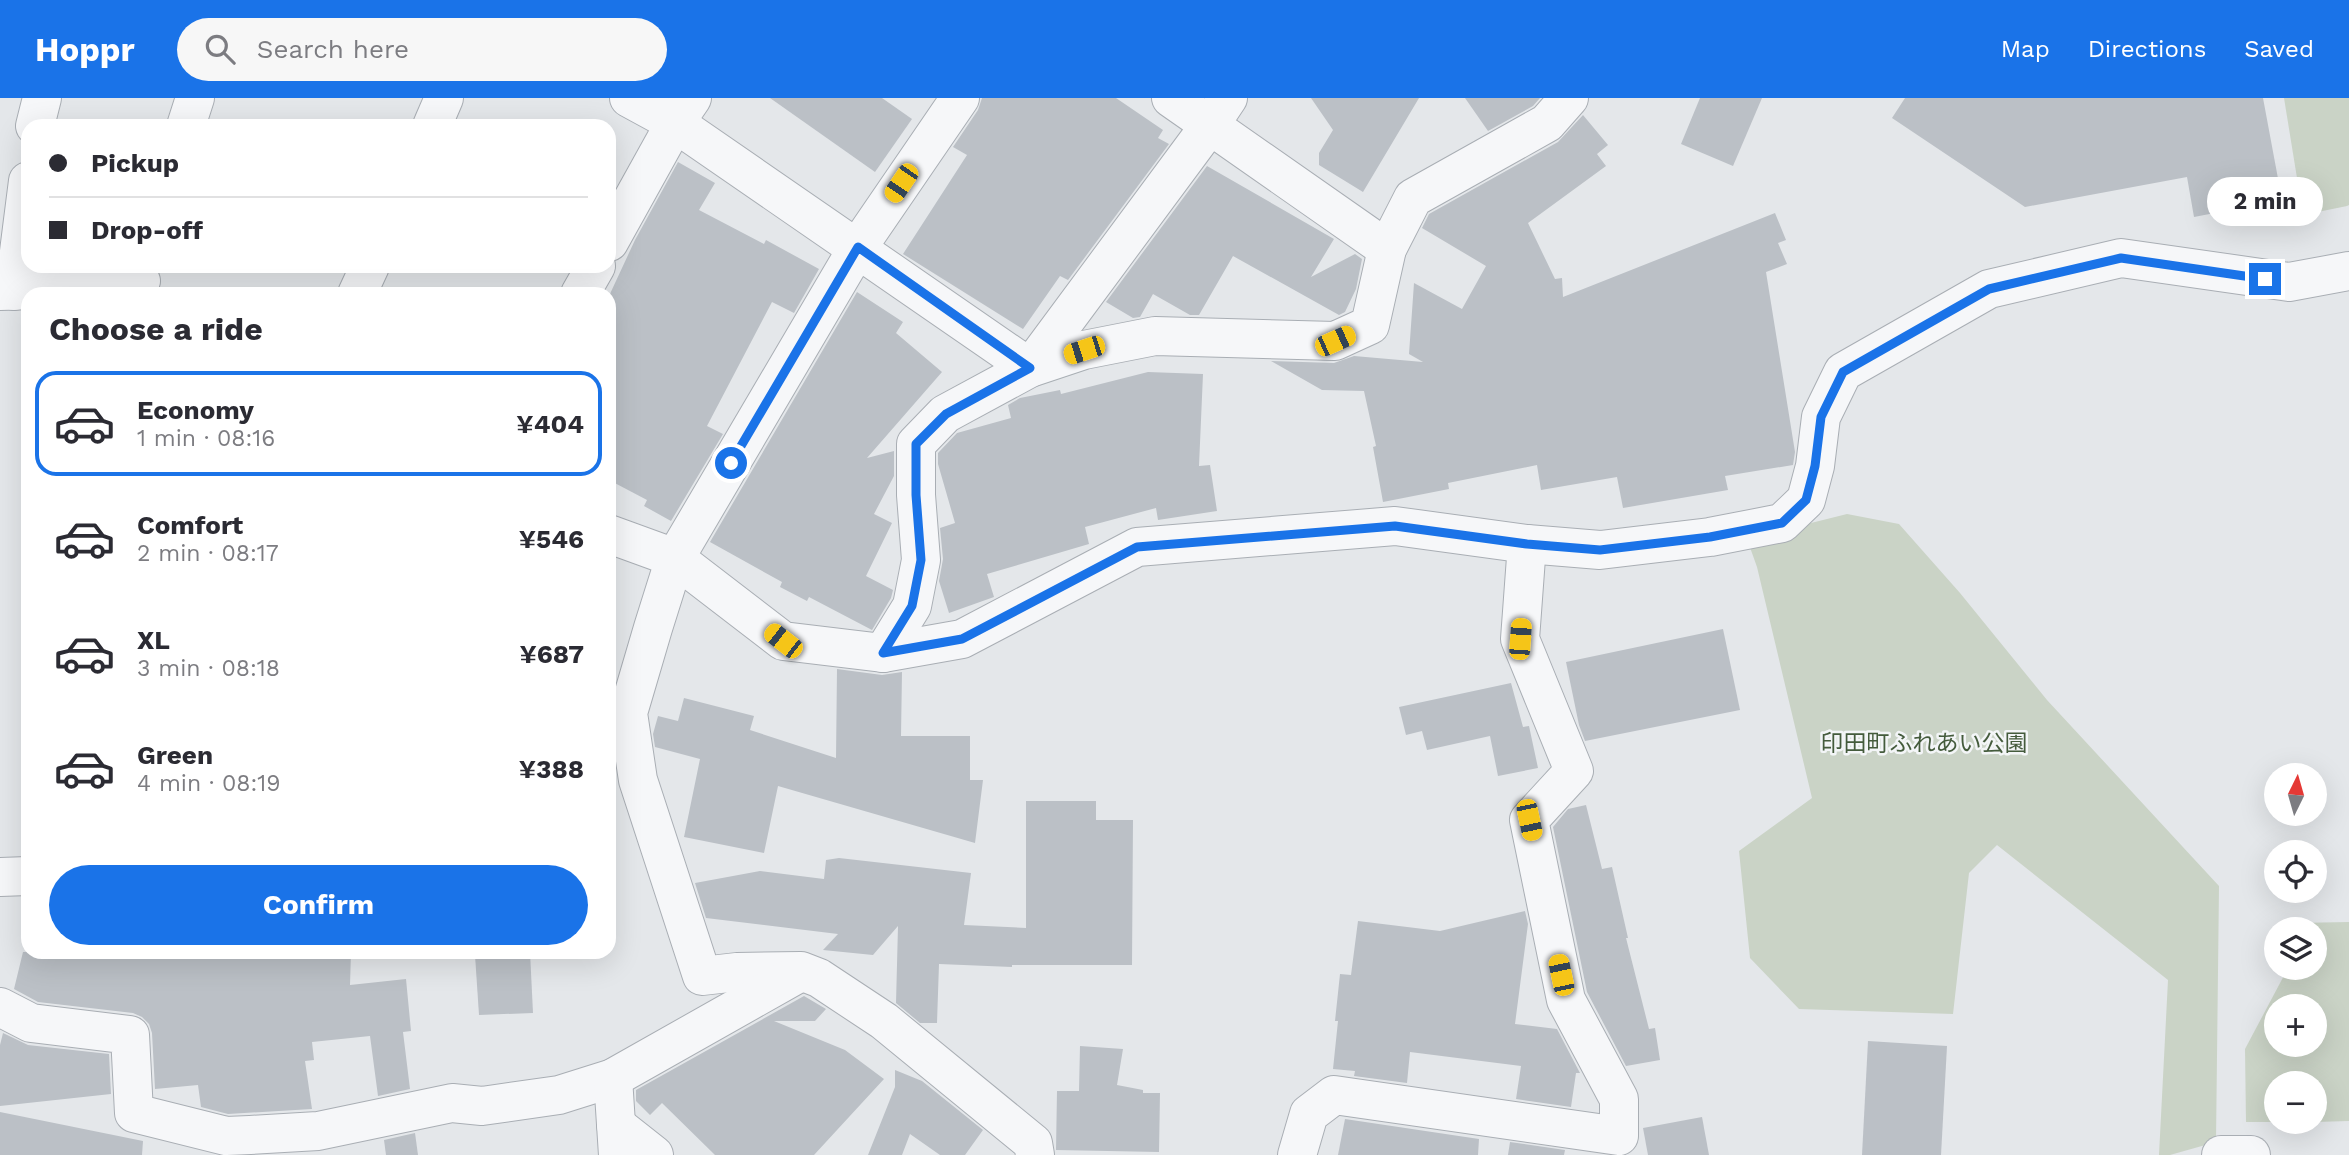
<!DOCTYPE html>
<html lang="en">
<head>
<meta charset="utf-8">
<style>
  :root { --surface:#fff; --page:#f7f7f7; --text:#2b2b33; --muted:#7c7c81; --line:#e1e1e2; --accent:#1a73e8 }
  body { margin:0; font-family:"Work Sans","Noto Sans JP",sans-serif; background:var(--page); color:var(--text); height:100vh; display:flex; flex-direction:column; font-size:26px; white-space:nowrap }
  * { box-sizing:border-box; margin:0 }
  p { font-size:23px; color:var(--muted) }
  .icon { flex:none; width:38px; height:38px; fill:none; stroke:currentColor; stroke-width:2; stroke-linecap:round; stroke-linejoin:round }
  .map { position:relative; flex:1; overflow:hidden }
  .panel { position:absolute; left:21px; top:189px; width:595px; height:672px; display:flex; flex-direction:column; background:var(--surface); border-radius:21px; box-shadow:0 7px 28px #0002 }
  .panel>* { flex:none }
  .top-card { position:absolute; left:21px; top:21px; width:595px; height:154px; border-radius:21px; box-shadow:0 7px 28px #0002; display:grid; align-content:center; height:154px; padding:0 28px; background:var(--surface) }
  .needle { width:46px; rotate:5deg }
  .tools { position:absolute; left:2264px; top:665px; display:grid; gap:14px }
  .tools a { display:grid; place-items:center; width:63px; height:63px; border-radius:50%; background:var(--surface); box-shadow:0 7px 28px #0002; font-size:35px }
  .end { position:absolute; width:32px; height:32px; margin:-16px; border:9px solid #1a73e8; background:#fff; box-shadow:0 0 0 4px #fff }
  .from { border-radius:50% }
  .bubble { position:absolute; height:49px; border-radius:24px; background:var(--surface); box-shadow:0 7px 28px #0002; font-size:23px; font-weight:700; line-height:49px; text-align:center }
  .car { position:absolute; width:21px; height:42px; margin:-21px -10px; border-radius:9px; box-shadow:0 0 5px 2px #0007; background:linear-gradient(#f5c518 24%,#345 0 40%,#f5c518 0 76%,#345 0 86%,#f5c518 0) }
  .top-card b { display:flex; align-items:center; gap:24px; height:66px; font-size:26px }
  .top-card b+b { border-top:2px solid var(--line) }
  .top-card i { width:18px; height:18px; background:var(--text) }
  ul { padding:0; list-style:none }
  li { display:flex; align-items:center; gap:21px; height:105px; margin:0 14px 10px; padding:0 14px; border:4px solid transparent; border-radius:21px }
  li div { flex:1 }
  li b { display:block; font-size:26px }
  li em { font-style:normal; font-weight:700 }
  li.active { border-color:var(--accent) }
  li>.icon { width:63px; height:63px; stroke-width:1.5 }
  h2 { padding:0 28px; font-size:32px; line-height:84px }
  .button { display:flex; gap:14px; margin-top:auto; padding:14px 28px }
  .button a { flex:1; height:80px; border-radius:42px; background:var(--accent); color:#fff; font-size:28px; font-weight:700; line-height:80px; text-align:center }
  header { display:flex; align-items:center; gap:42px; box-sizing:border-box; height:98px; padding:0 35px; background:var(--accent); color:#fff }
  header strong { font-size:33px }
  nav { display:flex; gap:38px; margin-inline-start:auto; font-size:24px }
  .search { width:490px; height:63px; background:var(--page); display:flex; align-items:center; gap:18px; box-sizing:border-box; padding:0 24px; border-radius:38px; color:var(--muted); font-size:26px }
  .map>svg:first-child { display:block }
  .green { fill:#cad3c6; fill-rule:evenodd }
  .building { fill:#bbc0c6 }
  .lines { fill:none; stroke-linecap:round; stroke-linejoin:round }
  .street-casing { stroke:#a9aeb4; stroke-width:40 }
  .street { stroke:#f6f7f9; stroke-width:38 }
  .route { stroke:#1a73e8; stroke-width:9 }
  .labels { text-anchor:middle; stroke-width:5; stroke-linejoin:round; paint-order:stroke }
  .park-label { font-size:23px; fill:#445b3c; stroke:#f3f5f7 }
</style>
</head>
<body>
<header>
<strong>Hoppr</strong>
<div class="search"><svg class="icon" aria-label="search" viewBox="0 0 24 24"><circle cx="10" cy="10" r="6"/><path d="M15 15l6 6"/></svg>Search here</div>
<nav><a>Map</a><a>Directions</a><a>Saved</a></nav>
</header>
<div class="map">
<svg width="2349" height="1057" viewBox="0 0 2349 1057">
  <rect width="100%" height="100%" fill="#e4e7ea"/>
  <g class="green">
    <polygon points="2284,0 2349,0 2349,107 2347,108 2303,117"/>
    <polygon points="1847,416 1899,426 1960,495 2047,602 2219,788 2216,1044 2170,1057 2159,1057 2168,882 1997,747 1969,775 1953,916 1799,911 1750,860 1739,753 1812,700 1757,469 1747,441"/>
    <path d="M2349 824V1023L2315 1024V985H2277V1024H2285H2246L2245 951 2288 870H2315V831H2295L2296 825ZM2277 908H2315V947H2277Z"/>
  </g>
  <g class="building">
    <polygon points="770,0 882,0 912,21 875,74"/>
    <polygon points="982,0 1116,0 1163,32 1158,40 1169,46 1068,182 1060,178 1023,231 903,156 967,57 953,49 978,12"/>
    <polygon points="1311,0 1419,0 1363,94 1319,67 1319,55 1333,32"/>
    <polygon points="1465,0 1540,0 1533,8 1488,33"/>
    <polygon points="1700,0 1762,0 1733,68 1681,46"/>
    <polygon points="1905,0 2263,0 2282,102 2194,119 2187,79 2025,109 1892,20"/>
    <polygon points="1583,17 1608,47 1597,56 1606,68 1528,125 1555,181 1562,180 1563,199 1775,115 1786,142 1778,145 1787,166 1766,174 1795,354 1793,367 1725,378 1728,392 1623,410 1617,379 1541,392 1537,367 1448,385 1449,391 1383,404 1373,349 1376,348 1364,293 1322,292 1271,263 1334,265 1354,258 1423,264 1409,256 1414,185 1462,211 1486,168 1422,130 1429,116 1558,44"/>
    <polygon points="678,64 715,85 699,112 764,146 766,142 819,171 794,215 772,204 707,328 723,336 671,423 644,408 647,402 609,382 609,198 635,142"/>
    <polygon points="1207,68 1334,141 1311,179 1355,156 1362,161 1356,191 1345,214 1339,217 1233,158 1199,217 1190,217 1153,196 1140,219 1133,220 1106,204"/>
    <polygon points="857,194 903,224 896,235 942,274 867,360 894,353 894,378 874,416 892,425 866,478 893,492 891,500 872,532 809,499 807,503 780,489 782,484 710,444"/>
    <polygon points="1148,274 1203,276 1199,368 1210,367 1217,413 1158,422 1156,410 1085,429 1089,446 987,476 994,499 949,515 939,483 943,461 940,430 955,425 938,366 938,355 957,335 1011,320 1008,307 1020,300 1060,292 1061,296"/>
    <polygon points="1723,531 1740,612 1585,643 1579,627 1566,564"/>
    <polygon points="837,571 882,577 902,574 901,638 970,638 970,682 983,682 975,745 778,688 764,755 684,739 700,661 655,649 653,636 658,618 678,623 684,600 754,618 750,632 836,660"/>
    <polygon points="1511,585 1523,629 1529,628 1538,670 1498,678 1490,638 1427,652 1422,633 1406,637 1399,609"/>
    <polygon points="1026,703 1096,703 1096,722 1133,722 1132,867 1012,867 1012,869 939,866 937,925 920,925 896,905 898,828 873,857 823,852 838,836 706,820 695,785 760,773 824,781 826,762 839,760 971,775 964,827 1026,830"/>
    <polygon points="1586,707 1602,771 1612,769 1628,840 1626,840 1649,931 1655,930 1660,962 1626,968 1587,894 1553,729 1568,711"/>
    <polygon points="1525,813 1528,826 1515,926 1557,931 1580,975 1576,975 1571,1009 1516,1001 1521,968 1410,954 1407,985 1354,978 1355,973 1333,971 1338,923 1335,923 1340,876 1351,877 1358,823 1440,833"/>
    <polygon points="23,854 351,854 350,887 406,881 411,933 403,934 410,991 378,998 370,938 312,944 314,962 305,963 312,1011 228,1016 201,1009 198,987 155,991 152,935 149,926 142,919 133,915 38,904 14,891"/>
    <polygon points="530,854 533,915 479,917 475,857"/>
    <polygon points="804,898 826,911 815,923 774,923 845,952 884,981 814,1057 715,1057 662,1005 650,1017 636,1003 636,992"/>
    <polygon points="3,935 28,947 109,956 111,996 0,1008 0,947"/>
    <polygon points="1868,943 1947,948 1941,1057 1862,1057"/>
    <polygon points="1080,948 1123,951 1117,987 1143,992 1143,995 1160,995 1159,1054 1056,1052 1057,993 1079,993"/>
    <polygon points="895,972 922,983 983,1032 965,1057 940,1057 910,1036 902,1057 868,1057 895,989"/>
    <polygon points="0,1014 143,1043 142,1057 0,1057"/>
    <polygon points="1702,1019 1709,1057 1648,1057 1643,1030"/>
    <polygon points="1345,1021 1479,1041 1478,1057 1338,1057"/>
    <polygon points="415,1035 418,1057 386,1057 384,1042"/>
    <polygon points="1510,1044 1565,1052 1564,1057 1508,1057"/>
  </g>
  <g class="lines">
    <defs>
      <g id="street">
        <polyline points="629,0 675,25 1030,270 1210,27 1228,0"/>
        <polyline points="960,0 858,149 675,460 653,530 628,615 638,682 702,878 737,874 801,873 819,880 884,923 1033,1045 1035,1057"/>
        <polyline points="1171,0 1387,151"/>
        <polyline points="35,28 42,0"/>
        <polyline points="186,28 195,0"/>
        <polyline points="432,28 444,0"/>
        <polyline points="609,144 675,25 692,0"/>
        <polyline points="0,193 111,190 141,183"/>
        <polyline points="14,193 28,83"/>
        <polyline points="357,196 370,168"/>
        <polyline points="580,196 596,168"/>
        <polyline points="609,436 675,460 783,543 883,555 962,541 1137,449 1395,428 1527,446 1600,452 1710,439 1782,425 1806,402 1815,368 1821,319 1843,274 1989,191 2121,160 2289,184 2349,173"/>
        <polyline points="883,555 912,508 921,462 916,397 916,346 945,316 1030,270 1084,252 1155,238 1335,243 1370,227 1387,151 1413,100 1547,25 1569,0"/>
        <polyline points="0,779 28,778"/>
        <polyline points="0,909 31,925 130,937 134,1015 226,1038 250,1037 318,1033 452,1005 482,1008 559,997 613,980 799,875"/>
        <polyline points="613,980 618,1057"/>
        <polyline points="616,1027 654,1057"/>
        <polyline points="1297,1057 1309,1016 1334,997 1619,1038 1619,1001 1566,902 1529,722 1574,673 1520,541 1527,446"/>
        <polyline points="2221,1057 2251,1057"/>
      </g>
    </defs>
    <use href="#street" class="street-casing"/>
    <use href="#street" class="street"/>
  </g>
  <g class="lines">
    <polyline class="route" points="731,365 858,149 1030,270 946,316 916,346 916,397 921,462 912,508 883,555 962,541 1137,449 1395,428 1527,446 1600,452 1710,439 1782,425 1806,402 1815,368 1821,319 1843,274 1989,191 2121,160 2265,181"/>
  </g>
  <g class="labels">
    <g class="park-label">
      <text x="1924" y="653">印田町ふれあい公園</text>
    </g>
  </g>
</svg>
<div class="tools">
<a><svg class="needle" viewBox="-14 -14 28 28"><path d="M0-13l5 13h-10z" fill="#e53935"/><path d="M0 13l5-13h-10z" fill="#7c7c81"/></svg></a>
<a><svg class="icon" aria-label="locate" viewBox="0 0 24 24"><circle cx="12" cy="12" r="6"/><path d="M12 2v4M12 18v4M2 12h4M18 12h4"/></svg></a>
<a><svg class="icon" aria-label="layers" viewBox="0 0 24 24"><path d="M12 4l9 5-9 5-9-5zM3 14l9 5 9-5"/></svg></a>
<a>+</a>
<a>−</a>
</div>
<i class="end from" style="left:731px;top:365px"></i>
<i class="end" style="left:2265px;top:181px"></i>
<div class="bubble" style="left:2207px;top:79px;width:116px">2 min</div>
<i class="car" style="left:901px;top:85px;rotate:214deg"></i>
<i class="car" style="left:1335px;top:243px;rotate:66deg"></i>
<i class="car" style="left:1084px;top:252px;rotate:252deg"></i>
<i class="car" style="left:1520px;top:541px;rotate:4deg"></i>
<i class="car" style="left:783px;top:543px;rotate:308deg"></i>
<i class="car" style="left:1529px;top:722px;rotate:168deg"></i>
<i class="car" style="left:1561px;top:877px;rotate:348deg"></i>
<div class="top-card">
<b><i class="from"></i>Pickup</b>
<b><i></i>Drop-off</b>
</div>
<section class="panel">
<h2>Choose a ride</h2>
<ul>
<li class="active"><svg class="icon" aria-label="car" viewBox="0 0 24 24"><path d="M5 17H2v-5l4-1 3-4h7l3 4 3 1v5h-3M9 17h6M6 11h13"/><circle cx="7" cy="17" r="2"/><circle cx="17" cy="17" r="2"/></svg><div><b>Economy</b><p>1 min · 08:16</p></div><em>¥404</em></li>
<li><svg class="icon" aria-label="car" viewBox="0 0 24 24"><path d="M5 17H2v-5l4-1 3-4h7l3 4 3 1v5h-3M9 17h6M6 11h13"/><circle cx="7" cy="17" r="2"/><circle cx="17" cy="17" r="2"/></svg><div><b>Comfort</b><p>2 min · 08:17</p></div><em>¥546</em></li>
<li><svg class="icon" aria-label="car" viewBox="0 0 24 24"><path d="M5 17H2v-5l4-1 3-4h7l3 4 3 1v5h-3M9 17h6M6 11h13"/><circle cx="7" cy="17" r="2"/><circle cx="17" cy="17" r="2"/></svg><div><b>XL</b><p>3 min · 08:18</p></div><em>¥687</em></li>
<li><svg class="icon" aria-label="car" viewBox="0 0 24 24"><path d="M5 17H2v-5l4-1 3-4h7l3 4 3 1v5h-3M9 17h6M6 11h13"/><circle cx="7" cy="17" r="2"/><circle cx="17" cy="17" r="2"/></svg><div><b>Green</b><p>4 min · 08:19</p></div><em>¥388</em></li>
</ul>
<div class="button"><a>Confirm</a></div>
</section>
</div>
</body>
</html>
